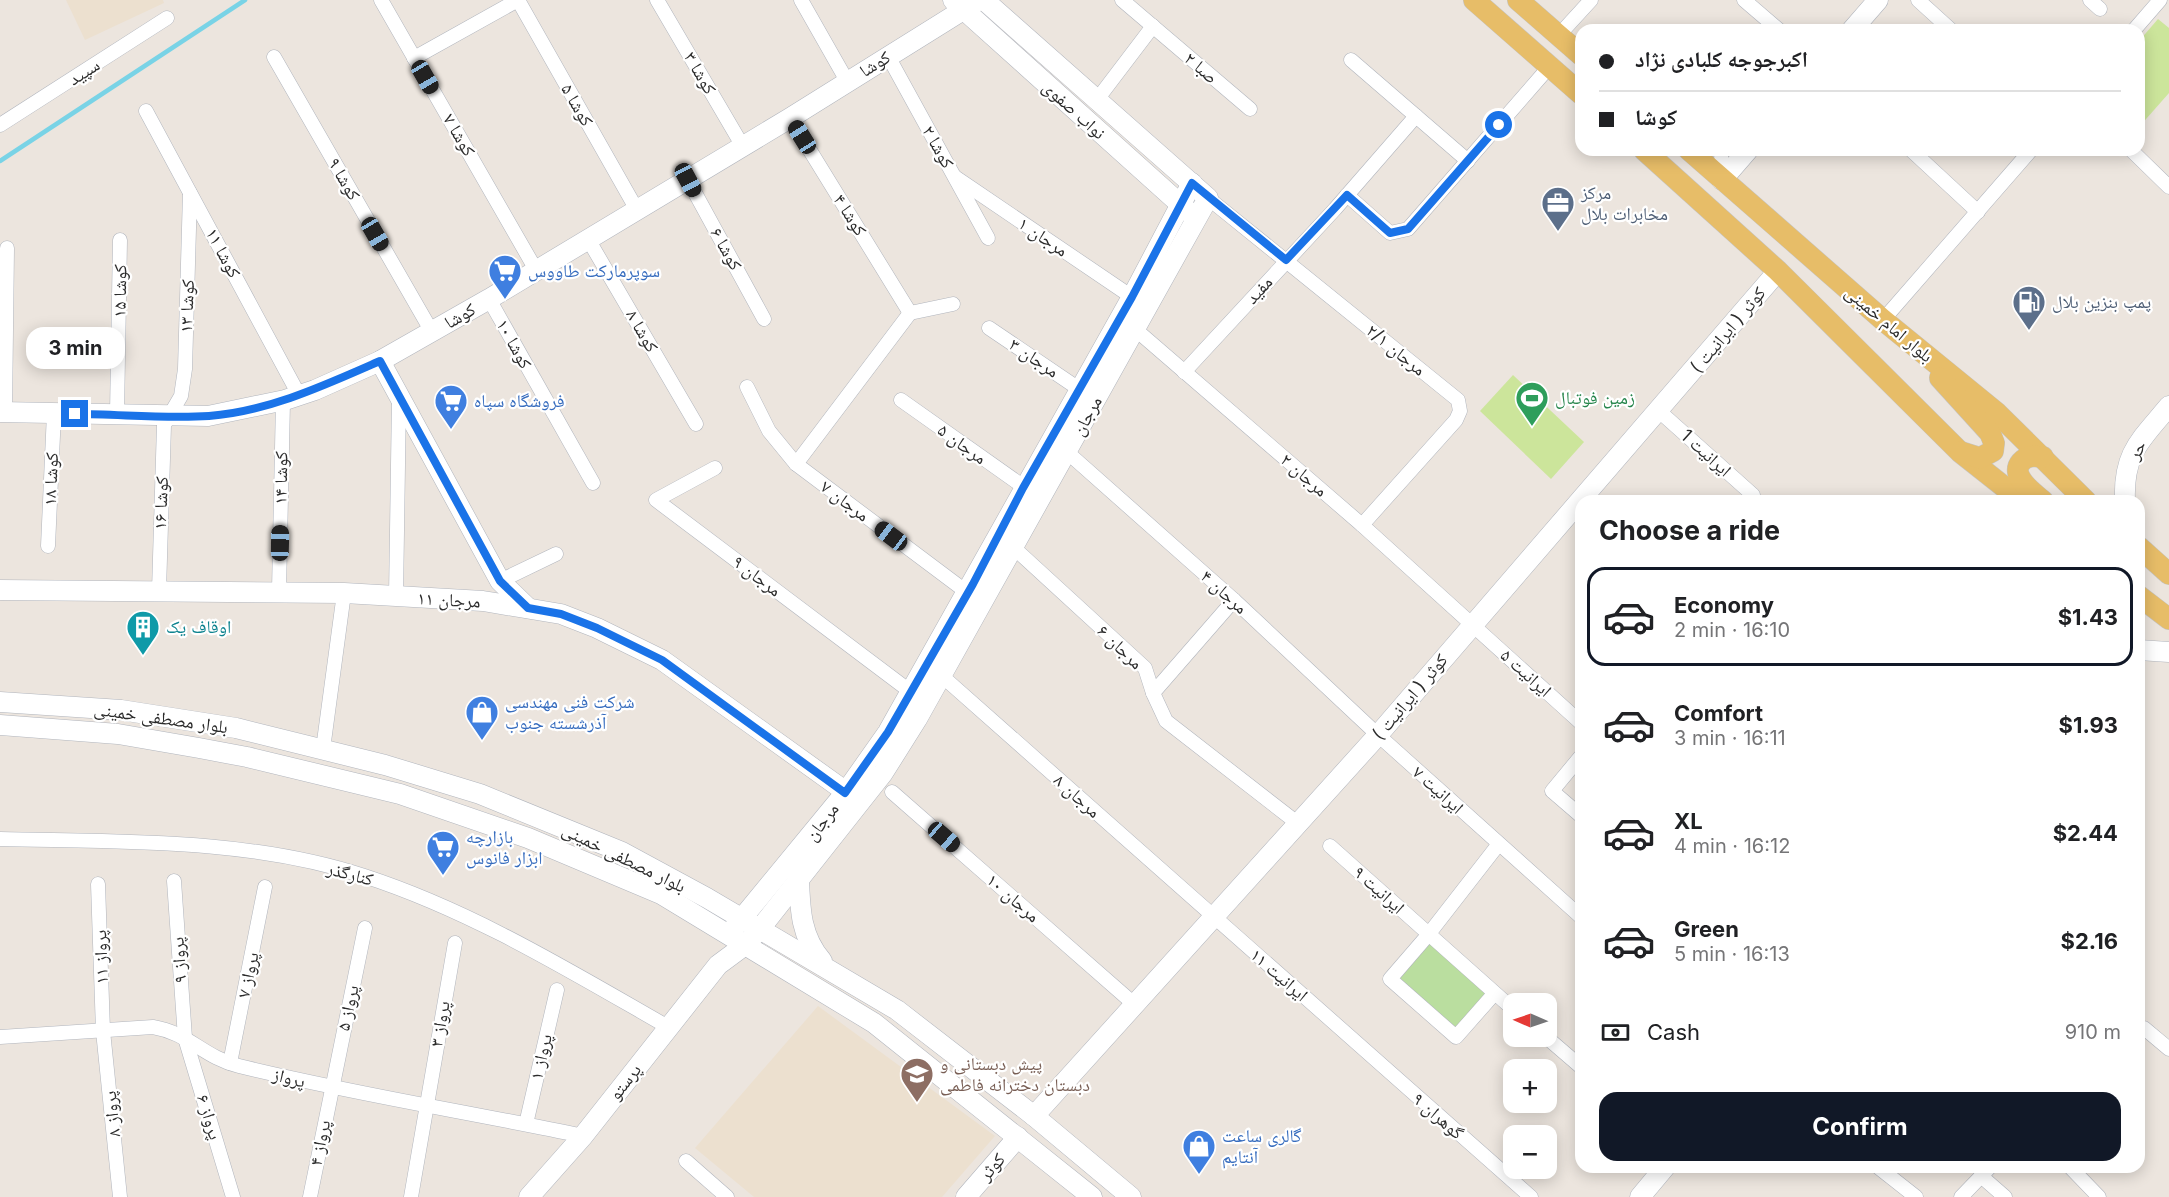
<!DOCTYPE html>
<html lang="en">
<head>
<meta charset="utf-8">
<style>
  :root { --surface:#fff; --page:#f2f2f2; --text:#202124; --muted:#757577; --line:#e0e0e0; --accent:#111827 }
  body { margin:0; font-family:Inter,"Noto Naskh Arabic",sans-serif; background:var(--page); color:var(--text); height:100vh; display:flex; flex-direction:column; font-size:22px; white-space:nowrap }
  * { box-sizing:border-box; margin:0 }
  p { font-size:20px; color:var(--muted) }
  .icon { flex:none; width:33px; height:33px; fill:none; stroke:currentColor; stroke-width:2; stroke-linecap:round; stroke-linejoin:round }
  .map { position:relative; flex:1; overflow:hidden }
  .drawer { position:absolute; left:1575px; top:495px; width:570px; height:678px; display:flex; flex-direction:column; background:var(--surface); border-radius:18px; box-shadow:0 3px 15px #0003 }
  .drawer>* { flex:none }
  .hud { position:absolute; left:1575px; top:24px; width:570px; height:132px; border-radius:18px; box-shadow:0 3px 15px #0003; display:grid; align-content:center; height:132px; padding:0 24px; background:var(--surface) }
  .needle { width:39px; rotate:272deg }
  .tools { position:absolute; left:1503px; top:993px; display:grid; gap:12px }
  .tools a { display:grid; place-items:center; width:54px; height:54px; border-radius:12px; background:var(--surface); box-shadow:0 3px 15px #0003; font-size:30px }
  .end { position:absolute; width:27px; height:27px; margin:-14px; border:8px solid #1a73e8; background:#fff; box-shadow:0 0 0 3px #fff }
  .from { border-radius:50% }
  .bubble { position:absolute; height:42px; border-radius:18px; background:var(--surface); box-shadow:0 3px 15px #0003; font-size:20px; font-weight:700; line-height:42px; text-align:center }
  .car { position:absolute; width:18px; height:36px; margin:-18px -9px; border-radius:8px; box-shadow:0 0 4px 2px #0007; background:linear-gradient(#222 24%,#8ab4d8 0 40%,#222 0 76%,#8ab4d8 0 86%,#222 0) }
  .hud b { display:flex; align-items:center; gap:21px; height:57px; font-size:22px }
  .hud b+b { border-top:2px solid var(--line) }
  .hud i { width:15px; height:15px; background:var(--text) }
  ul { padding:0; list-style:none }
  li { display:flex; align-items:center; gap:18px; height:99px; margin:0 12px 9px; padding:0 12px; border:3px solid transparent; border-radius:18px }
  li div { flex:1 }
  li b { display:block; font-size:22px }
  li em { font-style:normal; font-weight:700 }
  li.on { border-color:var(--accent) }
  li>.icon { width:54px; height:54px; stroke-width:1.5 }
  h2 { padding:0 24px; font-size:27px; line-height:72px }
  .pay { display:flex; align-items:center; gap:15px; height:66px; padding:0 24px; font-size:22px }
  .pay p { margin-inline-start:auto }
  .action { display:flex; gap:12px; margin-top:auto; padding:12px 24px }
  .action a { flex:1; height:69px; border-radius:18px; background:var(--accent); color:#fff; font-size:24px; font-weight:700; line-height:69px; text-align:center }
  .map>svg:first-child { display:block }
  .education { fill:#ece0cf }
  .green { fill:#bade9f }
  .pitch { fill:#cce59b }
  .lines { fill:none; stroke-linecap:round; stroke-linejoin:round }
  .stream { stroke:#79d3e6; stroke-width:4.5 }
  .street-casing { stroke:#b1b5bd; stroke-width:15 }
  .secondary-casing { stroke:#b1b5bd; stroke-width:21 }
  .primary-casing { stroke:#c4c4c4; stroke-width:22 }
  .street { stroke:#fff; stroke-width:14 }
  .secondary { stroke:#fff; stroke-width:20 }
  .primary { stroke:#e7bd68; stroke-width:21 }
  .route { stroke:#1a73e8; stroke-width:8 }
  .labels { text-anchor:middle; stroke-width:4.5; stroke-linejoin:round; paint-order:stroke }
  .street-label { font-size:18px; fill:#2b2b2b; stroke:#fff }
  .service-label { font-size:18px; fill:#4e5e75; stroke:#fff; text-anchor:start }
  .shop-label { font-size:18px; fill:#366cbe; stroke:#fff; text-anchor:start }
  .leisure-label { font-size:18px; fill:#27864d; stroke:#fff; text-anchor:start }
  .culture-label { font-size:18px; fill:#0d838f; stroke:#fff; text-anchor:start }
  .education-label { font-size:18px; fill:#785e54; stroke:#fff; text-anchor:start }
</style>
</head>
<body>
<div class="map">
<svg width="2169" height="1197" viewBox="0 0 2169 1197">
  <rect width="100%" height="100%" fill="#ece5de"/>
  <g class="education">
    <polygon points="66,0 163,0 164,3 85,40"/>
    <polygon points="818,1006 995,1136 942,1197 754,1197 695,1148"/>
  </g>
  <polygon class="green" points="1429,943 1486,994 1455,1029 1398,979"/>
  <g class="pitch">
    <polygon points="2158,19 2169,28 2169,93 2139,127 2139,41"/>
    <polygon points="1513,375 1584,442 1551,479 1480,411"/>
  </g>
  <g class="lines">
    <polyline class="stream" points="0,161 245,0"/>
    <defs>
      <g id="street">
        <polyline points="381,0 536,270"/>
        <polyline points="518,0 637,210"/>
        <polyline points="657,0 742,145"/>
        <polyline points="801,0 847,81"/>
        <polyline points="1122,0 1250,109"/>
        <polyline points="1744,0 1779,30"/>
        <polyline points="1918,0 1951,30"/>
        <polyline points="2090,0 2100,9"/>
        <polyline points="2134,30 2160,0"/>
        <polyline points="1559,35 1591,0"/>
        <polyline points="888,56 988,238"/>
        <polyline points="274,57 432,332"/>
        <polyline points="414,58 518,0"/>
        <polyline points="1351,60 1468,161"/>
        <polyline points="1096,101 1153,26"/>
        <polyline points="146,111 299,395"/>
        <polyline points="790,118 910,313"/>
        <polyline points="0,125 167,18"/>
        <polyline points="1721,150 1722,180"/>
        <polyline points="1911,150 1978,212"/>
        <polyline points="2131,150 2169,187"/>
        <polyline points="955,177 1132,297"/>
        <polyline points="688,180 764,319"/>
        <polyline points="1347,195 1390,233 1408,229 1550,66"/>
        <polyline points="1208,198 1458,400 1460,411 1456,420 1362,525"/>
        <polyline points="588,239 696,424"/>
        <polyline points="489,299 593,483"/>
        <polyline points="1883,320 2031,150"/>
        <polyline points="989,328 1079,389"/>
        <polyline points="1135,329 1362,525 1581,723"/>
        <polyline points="1184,372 1335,209 1416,116"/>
        <polyline points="747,387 769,431 796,464 968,593"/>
        <polyline points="901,400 1031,492"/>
        <polyline points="1659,411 1753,495"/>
        <polyline points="5,412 7,248"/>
        <polyline points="117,414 120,240"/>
        <polyline points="1067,452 1234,600 1378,735 1581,917"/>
        <polyline points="796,464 910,313 953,304"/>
        <polyline points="715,468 656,500 911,692"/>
        <polyline points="48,546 54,413"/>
        <polyline points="1014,548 1145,668 1153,693 1166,721 1296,822"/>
        <polyline points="500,581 556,554"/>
        <polyline points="159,591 164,425 181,396 185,369 190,193"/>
        <polyline points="279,591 283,401"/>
        <polyline points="396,597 399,399"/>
        <polyline points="942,676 1531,1197"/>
        <polyline points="1153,693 1234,600"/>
        <polyline points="323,749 344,593"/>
        <polyline points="1581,756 1552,791 1581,816"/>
        <polyline points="892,792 1134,1004"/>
        <path d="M0 839C121 842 248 838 364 876 472 911 570 971 668 1027"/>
        <polyline points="1330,846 1514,1010"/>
        <polyline points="174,881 185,1038 233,1197"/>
        <polyline points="98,884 103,1031 120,1197"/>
        <polyline points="1494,994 1456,1037 1390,979 1428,935 1498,845"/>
        <polyline points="2139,1033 2144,1028 2169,1049"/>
        <polyline points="1545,1036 1581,1067"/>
        <path d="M0 1037 153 1027C189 1033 203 1057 239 1066 353 1094 469 1112 583 1136"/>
        <polyline points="230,1063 265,887"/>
        <polyline points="526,1124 557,990"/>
        <polyline points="686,1161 727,1197"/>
        <polyline points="1878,1167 1916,1197"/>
        <polyline points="2070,1167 2099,1197"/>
        <polyline points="1981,1176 2005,1197"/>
        <polyline points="310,1197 365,928"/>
        <polyline points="411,1197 455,943"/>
        <polyline points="1961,1197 1990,1167"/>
      </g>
      <g id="secondary">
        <polyline points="953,0 1190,213"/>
        <polyline points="1852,30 1878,0"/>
        <polyline points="1722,180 1748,150"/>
        <polyline points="380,361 500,581 528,608"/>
        <polyline points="0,412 208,416 285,400 315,390 380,361 489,299 790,118 979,0"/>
        <path d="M2125 501C2123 453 2140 441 2169 406"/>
        <polyline points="0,590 344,593 483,601 561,614 597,628 662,660 856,799"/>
        <polyline points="2139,650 2169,652"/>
        <polyline points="0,702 121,710 236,728 385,765 480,794 622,852 707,898 897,1010 1034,1116 1131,1197"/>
        <polyline points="0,725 118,734 199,748 247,757 400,794 528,838 661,894 874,1023 1092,1197"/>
        <path d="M799 879C800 910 801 937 822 961"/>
        <polyline points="734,928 845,793 888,732 1132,297 1192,183"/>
        <polyline points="1034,1116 1378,735 1778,271"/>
        <polyline points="529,1197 583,1136 718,965 745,945 759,930 883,773 917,719 1208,198 984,0"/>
        <polyline points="966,1197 1018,1137"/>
        <polyline points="1640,1197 1665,1167"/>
      </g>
      <g id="primary">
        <polyline points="1474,0 1581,94"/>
        <polyline points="1518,0 1581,55"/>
        <polyline points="1644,150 1778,271 1960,452 2022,501"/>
        <polyline points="1689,150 1883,320 1997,413 2086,501"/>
        <polyline points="1940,378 1990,433 1994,443 1993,451 1980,458 1961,452"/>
        <path d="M2043 501C2034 493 2009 476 2021 462 2027 455 2034 456 2043 457"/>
        <polyline points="2139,547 2169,574"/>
        <polyline points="2139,596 2169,619"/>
      </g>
    </defs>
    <use href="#street" class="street-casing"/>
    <use href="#secondary" class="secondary-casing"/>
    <use href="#primary" class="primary-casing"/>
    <use href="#street" class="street"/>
    <use href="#secondary" class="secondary"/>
    <use href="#primary" class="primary"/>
  </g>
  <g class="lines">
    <path class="route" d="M75 414C119 414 165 419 209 416 270 411 325 385 380 361L500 581 528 608 561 614 597 628 662 660 845 793 888 732 973 584 1023 488 1132 297 1192 183 1286 260 1347 195 1390 233 1408 229 1499 125"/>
  </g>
  <defs>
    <symbol id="office-pin" viewBox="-11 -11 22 30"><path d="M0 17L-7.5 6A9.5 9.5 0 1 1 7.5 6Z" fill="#5c6f8a" stroke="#fff"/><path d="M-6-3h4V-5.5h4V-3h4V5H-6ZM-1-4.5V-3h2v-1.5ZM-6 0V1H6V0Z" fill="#fff"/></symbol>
    <symbol id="supermarket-pin" viewBox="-11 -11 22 30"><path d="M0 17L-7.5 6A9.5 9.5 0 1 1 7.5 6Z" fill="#3f7fe0" stroke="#fff"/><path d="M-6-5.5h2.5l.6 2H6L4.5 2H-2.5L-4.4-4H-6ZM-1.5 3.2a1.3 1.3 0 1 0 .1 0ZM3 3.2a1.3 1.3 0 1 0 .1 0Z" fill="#fff"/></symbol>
    <symbol id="fuel-pin" viewBox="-11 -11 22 30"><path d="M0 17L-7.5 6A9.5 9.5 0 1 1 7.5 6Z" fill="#5c6f8a" stroke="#fff"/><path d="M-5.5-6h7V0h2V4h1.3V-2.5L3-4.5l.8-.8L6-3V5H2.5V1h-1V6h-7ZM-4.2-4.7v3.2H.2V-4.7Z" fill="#fff"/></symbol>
    <symbol id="stadium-pin" viewBox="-11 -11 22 30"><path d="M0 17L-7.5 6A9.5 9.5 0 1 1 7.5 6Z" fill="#2e9e5b" stroke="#fff"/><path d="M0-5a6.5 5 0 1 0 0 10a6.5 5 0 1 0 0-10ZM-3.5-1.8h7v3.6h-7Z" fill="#fff"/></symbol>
    <symbol id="building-pin" viewBox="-11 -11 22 30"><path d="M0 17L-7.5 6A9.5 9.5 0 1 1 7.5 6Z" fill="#0f9aa8" stroke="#fff"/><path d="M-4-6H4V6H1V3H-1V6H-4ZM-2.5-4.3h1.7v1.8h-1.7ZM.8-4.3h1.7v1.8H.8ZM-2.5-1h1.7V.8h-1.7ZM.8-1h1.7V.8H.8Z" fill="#fff"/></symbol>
    <symbol id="shop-pin" viewBox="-11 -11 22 30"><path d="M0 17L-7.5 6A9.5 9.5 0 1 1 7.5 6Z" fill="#3f7fe0" stroke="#fff"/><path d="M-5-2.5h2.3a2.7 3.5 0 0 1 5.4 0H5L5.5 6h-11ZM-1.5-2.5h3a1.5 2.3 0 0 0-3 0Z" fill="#fff"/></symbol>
    <symbol id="school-pin" viewBox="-11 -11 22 30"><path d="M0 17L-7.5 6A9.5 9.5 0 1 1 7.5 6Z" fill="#8d6e63" stroke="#fff"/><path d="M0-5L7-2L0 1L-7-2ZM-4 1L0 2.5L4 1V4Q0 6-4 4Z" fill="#fff"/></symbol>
  </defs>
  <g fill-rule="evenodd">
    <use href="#office-pin" x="1539" y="184" width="38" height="52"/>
    <use href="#supermarket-pin" x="486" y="252" width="38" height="52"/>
    <use href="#fuel-pin" x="2010" y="283" width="38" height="52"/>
    <use href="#stadium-pin" x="1513" y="379" width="38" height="52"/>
    <use href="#supermarket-pin" x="432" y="382" width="38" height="52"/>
    <use href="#building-pin" x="124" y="608" width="38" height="52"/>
    <use href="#shop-pin" x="463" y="693" width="38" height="52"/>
    <use href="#supermarket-pin" x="424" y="828" width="38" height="52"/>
    <use href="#school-pin" x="898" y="1055" width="38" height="52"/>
    <use href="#shop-pin" x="1180" y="1127" width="38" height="52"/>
  </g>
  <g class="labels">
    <g class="street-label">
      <text transform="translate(875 64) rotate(-32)" y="6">کوشا</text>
      <text transform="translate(1201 68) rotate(41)" y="6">صبا ۲</text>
      <text transform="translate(84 72) rotate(-33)" y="6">سپید</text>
      <text transform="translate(700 73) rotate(60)" y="6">کوشا ۳</text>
      <text transform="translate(577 105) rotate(60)" y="6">کوشا ۵</text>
      <text transform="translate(1074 110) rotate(42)" y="6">نواب صفوی</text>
      <text transform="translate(459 135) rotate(60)" y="6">کوشا ۷</text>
      <text transform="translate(938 147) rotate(61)" y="6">کوشا ۲</text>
      <text transform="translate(344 179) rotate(60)" y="6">کوشا ۹</text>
      <text transform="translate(850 215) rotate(58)" y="6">کوشا ۴</text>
      <text transform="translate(1043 237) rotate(34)" y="6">مرجان ۱</text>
      <text transform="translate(726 249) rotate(61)" y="6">کوشا ۶</text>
      <text transform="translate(223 253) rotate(62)" y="6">کوشا ۱۱</text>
      <text transform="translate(1259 290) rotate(-48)" y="6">مفید</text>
      <text transform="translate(120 291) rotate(-89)" y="6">کوشا ۱۵</text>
      <text transform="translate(187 306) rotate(-88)" y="6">کوشا ۱۳</text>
      <text transform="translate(460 316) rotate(-30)" y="6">کوشا</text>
      <text transform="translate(1889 324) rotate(40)" y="6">بلوار امام خمینی</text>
      <text transform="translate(1728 330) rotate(-50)" y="6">کوثر ( ایرانیت )</text>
      <text transform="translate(642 331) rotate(60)" y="6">کوشا ۸</text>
      <text transform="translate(514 344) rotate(61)" y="6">کوشا ۱۰</text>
      <text transform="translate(1396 350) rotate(39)" y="6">مرجان ۲/۱</text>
      <text transform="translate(1034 358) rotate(34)" y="6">مرجان ۳</text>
      <text transform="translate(1087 416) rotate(-61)" y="6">مرجان</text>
      <text transform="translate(962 444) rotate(36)" y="6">مرجان ۵</text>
      <text transform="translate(2137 450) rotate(-60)" y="6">حر</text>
      <text transform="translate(1706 453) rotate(42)" y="6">ایرانیت 1</text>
      <text transform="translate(1304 475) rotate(41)" y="6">مرجان ۲</text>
      <text transform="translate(281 478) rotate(-89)" y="6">کوشا ۱۴</text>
      <text transform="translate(51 479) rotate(-88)" y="6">کوشا ۱۸</text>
      <text transform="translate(845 501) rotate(37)" y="6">مرجان ۷</text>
      <text transform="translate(161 503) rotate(-88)" y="6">کوشا ۱۶</text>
      <text transform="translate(757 576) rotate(37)" y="6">مرجان ۹</text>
      <text transform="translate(1224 592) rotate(42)" y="6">مرجان ۴</text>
      <text transform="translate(449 600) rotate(3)" y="6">مرجان ۱۱</text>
      <text transform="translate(1120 647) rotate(44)" y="6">مرجان ۶</text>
      <text transform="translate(1526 673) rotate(42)" y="6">ایرانیت ۵</text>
      <text transform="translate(1410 697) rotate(-50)" y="6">کوثر ( ایرانیت )</text>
      <text transform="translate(161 718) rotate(8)" y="6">بلوار مصطفی خمینی</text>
      <text transform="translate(1438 790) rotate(42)" y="6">ایرانیت ۷</text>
      <text transform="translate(1077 796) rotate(42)" y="6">مرجان ۸</text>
      <text transform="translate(822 822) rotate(-52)" y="6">مرجان</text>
      <text transform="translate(624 858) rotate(26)" y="6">بلوار مصطفی خمینی</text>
      <text transform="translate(350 874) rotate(15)" y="6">کنارگذر</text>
      <text transform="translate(1379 890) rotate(42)" y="6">ایرانیت ۹</text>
      <text transform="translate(1013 898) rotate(41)" y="6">مرجان ۱۰</text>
      <text transform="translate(101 957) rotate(-92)" y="6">پرواز ۱۱</text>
      <text transform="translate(179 960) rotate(-94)" y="6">پرواز ۹</text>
      <text transform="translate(248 975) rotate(-78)" y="6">پرواز ۷</text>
      <text transform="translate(1279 975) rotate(41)" y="6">ایرانیت ۱۱</text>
      <text transform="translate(348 1008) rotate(-78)" y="6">پرواز ۵</text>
      <text transform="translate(440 1024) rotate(-80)" y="6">پرواز ۳</text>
      <text transform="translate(541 1057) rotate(-77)" y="6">پرواز ۱</text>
      <text transform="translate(289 1078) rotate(14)" y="6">پرواز</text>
      <text transform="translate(625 1082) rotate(-52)" y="6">پرستو</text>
      <text transform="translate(112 1114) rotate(-96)" y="6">پرواز ۸</text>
      <text transform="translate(1438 1116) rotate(41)" y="6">گوهران ۹</text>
      <text transform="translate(209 1117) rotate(73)" y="6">پرواز ۶</text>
      <text transform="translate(320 1143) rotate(-79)" y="6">پرواز ۴</text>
      <text transform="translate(992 1167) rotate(-49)" y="6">کوثر</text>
    </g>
    <g class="service-label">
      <text x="1581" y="199">مرکز<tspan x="1581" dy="21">مخابرات بلال</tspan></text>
      <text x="2052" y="308">پمپ بنزین بلال</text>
    </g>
    <g class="shop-label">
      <text x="528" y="277">سوپرمارکت طاووس</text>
      <text x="474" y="407">فروشگاه سپاه</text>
      <text x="505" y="708">شرکت فنی مهندسی<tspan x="505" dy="21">آذرشسته جنوب</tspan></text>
      <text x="466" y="843">بازارچه<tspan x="466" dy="21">ابزار فانوس</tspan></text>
      <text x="1222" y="1142">گالری ساعت<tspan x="1222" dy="21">آنتایم</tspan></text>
    </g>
    <g class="leisure-label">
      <text x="1555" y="404">زمین فوتبال</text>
    </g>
    <g class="culture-label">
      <text x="166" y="633">اوقاف یک</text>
    </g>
    <g class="education-label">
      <text x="940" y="1070">پیش دبستانی و<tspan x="940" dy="21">دبستان دخترانه فاطمی</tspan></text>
    </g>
  </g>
</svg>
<div class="tools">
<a><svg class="needle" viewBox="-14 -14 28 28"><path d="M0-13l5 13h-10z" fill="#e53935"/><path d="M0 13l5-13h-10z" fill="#757577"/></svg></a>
<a>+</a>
<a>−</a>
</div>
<i class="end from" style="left:1499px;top:125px"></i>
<i class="end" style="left:75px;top:414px"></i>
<div class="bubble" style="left:26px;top:327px;width:99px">3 min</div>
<i class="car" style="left:425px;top:77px;rotate:150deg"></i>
<i class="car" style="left:802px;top:137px;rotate:328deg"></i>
<i class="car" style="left:688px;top:180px;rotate:152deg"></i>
<i class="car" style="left:375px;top:234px;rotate:150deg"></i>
<i class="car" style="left:891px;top:536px;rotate:307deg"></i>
<i class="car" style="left:280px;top:543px;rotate:1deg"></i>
<i class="car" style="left:944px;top:837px;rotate:131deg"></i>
<div class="hud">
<b><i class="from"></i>اکبرجوجه کلبادی نژاد</b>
<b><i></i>کوشا</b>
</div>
<section class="drawer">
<h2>Choose a ride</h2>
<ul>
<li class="on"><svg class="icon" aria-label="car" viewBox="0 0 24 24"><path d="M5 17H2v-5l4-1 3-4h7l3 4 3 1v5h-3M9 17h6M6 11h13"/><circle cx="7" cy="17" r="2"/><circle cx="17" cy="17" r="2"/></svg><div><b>Economy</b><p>2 min · 16:10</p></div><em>$1.43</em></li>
<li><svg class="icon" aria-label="car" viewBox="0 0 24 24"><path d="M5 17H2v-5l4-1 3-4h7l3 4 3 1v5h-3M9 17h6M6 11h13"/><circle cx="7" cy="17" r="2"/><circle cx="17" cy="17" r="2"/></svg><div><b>Comfort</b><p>3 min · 16:11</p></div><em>$1.93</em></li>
<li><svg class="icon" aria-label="car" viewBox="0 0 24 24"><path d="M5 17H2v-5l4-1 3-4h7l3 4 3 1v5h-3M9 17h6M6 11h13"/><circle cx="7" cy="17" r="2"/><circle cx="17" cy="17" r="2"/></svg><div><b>XL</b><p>4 min · 16:12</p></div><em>$2.44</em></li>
<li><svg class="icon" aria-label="car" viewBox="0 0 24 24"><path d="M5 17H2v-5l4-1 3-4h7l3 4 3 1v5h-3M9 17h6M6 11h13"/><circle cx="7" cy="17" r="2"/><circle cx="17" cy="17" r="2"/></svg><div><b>Green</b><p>5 min · 16:13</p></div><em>$2.16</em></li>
</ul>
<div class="pay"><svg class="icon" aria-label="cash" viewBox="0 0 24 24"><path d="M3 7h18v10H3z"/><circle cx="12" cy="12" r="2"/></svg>Cash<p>910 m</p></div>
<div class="action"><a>Confirm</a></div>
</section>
</div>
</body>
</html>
